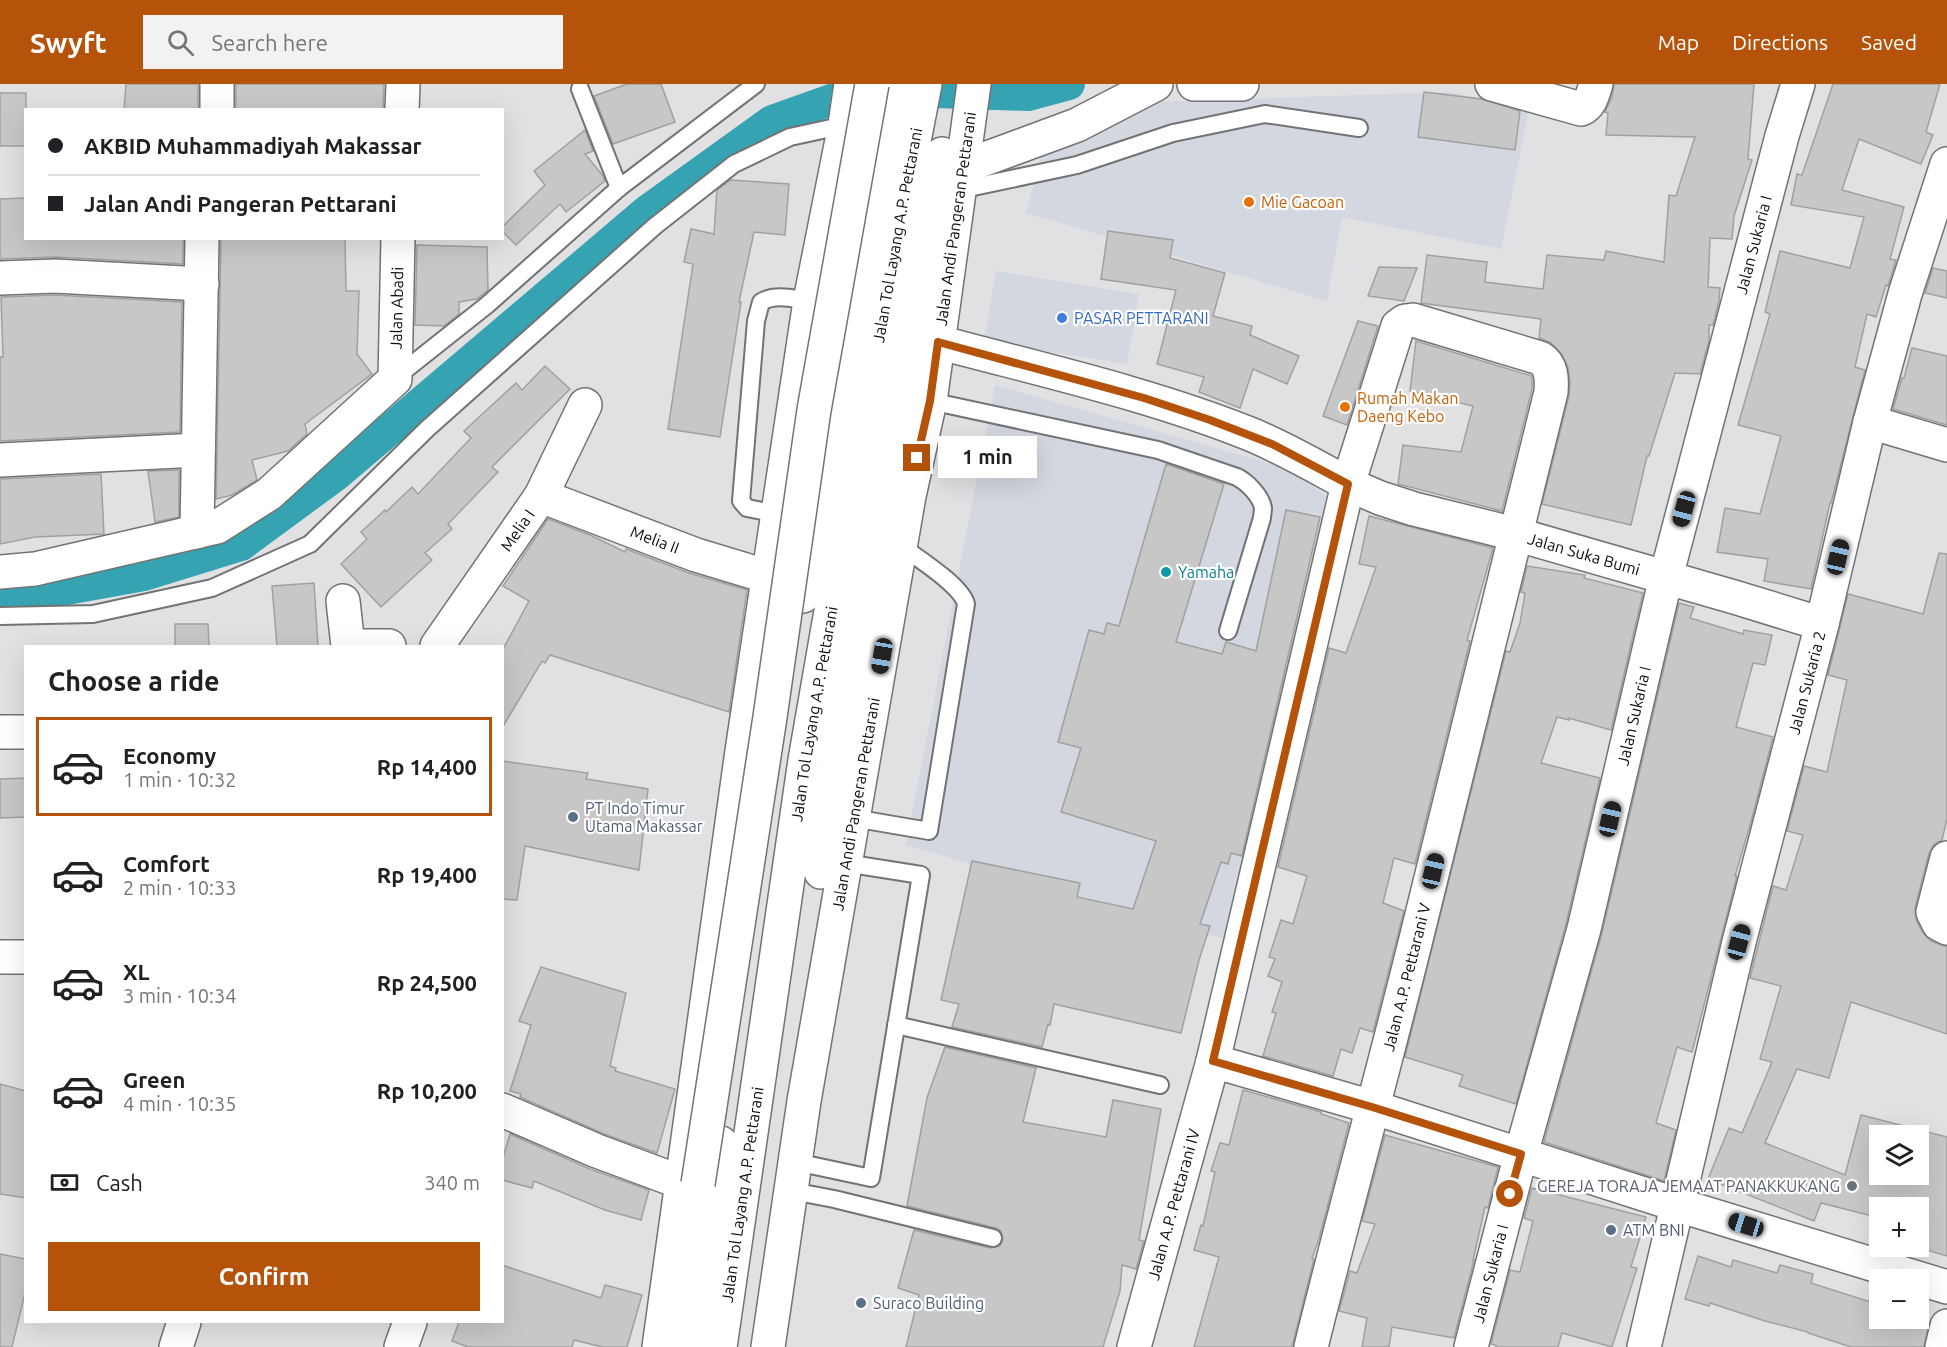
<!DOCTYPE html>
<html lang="en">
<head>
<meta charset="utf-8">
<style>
  :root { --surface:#fff; --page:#f2f2f2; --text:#202124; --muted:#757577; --line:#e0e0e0; --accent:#b45309 }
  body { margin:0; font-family:Ubuntu,sans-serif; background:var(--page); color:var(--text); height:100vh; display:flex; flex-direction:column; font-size:22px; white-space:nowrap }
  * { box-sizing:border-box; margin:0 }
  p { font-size:20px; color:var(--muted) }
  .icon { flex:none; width:33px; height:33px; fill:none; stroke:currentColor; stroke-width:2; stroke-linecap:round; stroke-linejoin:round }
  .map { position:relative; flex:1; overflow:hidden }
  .drawer { position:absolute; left:24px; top:561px; width:480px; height:678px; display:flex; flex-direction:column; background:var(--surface); border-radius:0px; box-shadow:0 6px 24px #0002 }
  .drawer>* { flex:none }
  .banner { position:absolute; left:24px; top:24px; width:480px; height:132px; border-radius:0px; box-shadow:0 6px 24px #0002; display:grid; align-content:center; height:132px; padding:0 24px; background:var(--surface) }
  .controls { position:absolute; left:1869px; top:1041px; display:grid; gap:12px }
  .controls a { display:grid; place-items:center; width:60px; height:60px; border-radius:0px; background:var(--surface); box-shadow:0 6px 24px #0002; font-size:30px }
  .end { position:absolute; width:27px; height:27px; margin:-14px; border:8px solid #b45309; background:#fff; box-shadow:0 0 0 3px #fff }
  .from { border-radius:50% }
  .bubble { position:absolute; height:42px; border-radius:0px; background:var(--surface); box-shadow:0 6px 24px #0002; font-size:20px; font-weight:600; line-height:42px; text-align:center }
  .car { position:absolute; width:18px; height:36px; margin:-18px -9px; border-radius:8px; box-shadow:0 0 4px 2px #0007; background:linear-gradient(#222 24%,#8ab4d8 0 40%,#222 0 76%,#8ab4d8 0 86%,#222 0) }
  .banner b { display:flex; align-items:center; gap:21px; height:57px; font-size:22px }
  .banner b+b { border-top:2px solid var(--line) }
  .banner i { width:15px; height:15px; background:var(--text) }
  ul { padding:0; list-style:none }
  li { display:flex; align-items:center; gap:18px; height:99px; margin:0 12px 9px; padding:0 12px; border:3px solid transparent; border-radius:0px }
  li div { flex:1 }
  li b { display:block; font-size:22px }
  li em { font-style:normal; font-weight:600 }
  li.active { border-color:var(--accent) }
  li>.icon { width:54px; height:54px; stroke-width:1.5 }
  h2 { padding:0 24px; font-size:27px; line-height:72px }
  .pay { display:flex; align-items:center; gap:15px; height:66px; padding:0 24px; font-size:22px }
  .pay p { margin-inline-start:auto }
  .primary-button { display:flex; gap:12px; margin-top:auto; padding:12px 24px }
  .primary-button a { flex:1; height:69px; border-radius:0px; background:var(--accent); color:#fff; font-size:24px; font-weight:600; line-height:69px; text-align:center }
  header { display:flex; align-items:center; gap:36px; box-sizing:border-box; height:84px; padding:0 30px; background:var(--accent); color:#fff }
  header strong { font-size:28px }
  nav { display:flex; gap:33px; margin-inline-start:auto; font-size:21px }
  .search { width:420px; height:54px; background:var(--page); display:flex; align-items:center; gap:15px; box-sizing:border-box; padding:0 21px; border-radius:0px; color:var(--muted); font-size:22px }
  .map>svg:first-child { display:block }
  .built { fill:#d3d7df }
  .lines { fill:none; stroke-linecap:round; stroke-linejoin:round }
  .canal { stroke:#35a3b1; stroke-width:32 }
  .building { fill:#c8c7c8; stroke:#a1a0a1; stroke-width:1.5; fill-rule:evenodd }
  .lane-casing { stroke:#727374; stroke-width:20 }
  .street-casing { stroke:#727374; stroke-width:36 }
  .secondary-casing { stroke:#727374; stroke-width:36 }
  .highway-casing { stroke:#727374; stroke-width:36 }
  .lane { stroke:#fff; stroke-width:16 }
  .street { stroke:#fff; stroke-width:33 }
  .secondary { stroke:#fff; stroke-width:33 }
  .highway { stroke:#fff; stroke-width:33 }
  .highway-bridge-casing { stroke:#727374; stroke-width:36; stroke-linecap:butt }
  .highway-bridge { stroke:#fff; stroke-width:33 }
  .route { stroke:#b45309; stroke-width:8 }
  .food-dot { fill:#e8710a; stroke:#fff; stroke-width:2 }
  .shop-dot { fill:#3f7fe0; stroke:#fff; stroke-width:2 }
  .culture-dot { fill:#0f9aa8; stroke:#fff; stroke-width:2 }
  .service-dot { fill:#5c6f8a; stroke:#fff; stroke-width:2 }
  .worship-dot { fill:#6b7280; stroke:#fff; stroke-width:2 }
  .labels { text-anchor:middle; stroke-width:4.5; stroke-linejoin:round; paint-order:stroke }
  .food-label { font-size:16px; fill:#c56008; stroke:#fff; text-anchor:start }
  .street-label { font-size:16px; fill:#0c0c0c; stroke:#fff }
  .shop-label { font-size:16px; fill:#366cbe; stroke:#fff; text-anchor:start }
  .culture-label { font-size:16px; fill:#0d838f; stroke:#fff; text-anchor:start }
  .service-label { font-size:16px; fill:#4e5e75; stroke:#fff; text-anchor:start }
  .worship-label { font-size:16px; fill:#5b616d; stroke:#fff; text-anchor:end }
</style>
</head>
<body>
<header>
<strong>Swyft</strong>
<div class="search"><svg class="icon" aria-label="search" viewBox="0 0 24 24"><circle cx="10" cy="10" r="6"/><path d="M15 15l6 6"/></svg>Search here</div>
<nav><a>Map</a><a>Directions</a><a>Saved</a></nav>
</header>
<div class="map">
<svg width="1947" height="1263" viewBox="0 0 1947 1263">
  <rect width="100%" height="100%" fill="#e1e1e3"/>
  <g class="built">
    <polygon points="1449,8 1529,25 1501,165 1342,133 1327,217 1026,129 1043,66 1150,18"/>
    <polygon points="996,187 1139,210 1127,280 984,257"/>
    <polygon points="995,301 1293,386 1329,414 1234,858 906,761"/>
  </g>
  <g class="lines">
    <polyline class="canal" points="0,517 144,491 241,461 336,391 647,127 772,37 848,10 876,6 1028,11 1069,0"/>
  </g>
  <g class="building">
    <polygon points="126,0 198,0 198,26 124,26"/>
    <polygon points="236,0 384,0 383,26 236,26"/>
    <polygon points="627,0 661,0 675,38 613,60 594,12"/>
    <polygon points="1614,0 1754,0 1748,75 1752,76 1734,132 1732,155 1710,154 1708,203 1720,204 1719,217 1713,241 1709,241 1709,257 1700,290 1675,289 1649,372 1647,372 1631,441 1542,420 1569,312 1570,298 1568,283 1561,269 1551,259 1539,254 1541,235 1421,219 1427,171 1487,178 1485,198 1543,205 1547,171 1604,176 1606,167 1664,178 1669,111 1676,112 1695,53 1606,51 1608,29 1605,28 1612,13"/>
    <polygon points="1833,0 1940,0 1926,48 1933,51 1921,80 1859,55 1842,106 1904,123 1890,175 1896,176 1888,202 1886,201 1876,233 1867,230 1855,283 1865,286 1831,419 1830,419 1811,505 1764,497 1768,475 1717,468 1725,424 1760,430 1781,352 1738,341 1770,230 1765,228 1780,167 1850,184 1864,133 1791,121 1797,90 1802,91"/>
    <polygon points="1424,8 1482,15 1520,27 1515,66 1418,53"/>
    <rect x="0" y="9" width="26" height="53"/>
    <polygon points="585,46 593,67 585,70 603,92 605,97 566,128 560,120 516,161 502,147 502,143 545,101 534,87"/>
    <polygon points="731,96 789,100 785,151 754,148 739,218 741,218 720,353 668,345 693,180 684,178 691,145 714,150 717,106"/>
    <polygon points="26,114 26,154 183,154 183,180 56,173 0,175 0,115"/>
    <polygon points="1108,147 1173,156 1170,174 1225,189 1213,232 1252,242 1250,251 1299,272 1287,300 1253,285 1240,324 1199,308 1204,293 1157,280 1176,206 1101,195"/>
    <polygon points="221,154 345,154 346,207 359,207 357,270 372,290 305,340 307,350 288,367 252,376 257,396 232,411 216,415"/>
    <polygon points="417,161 487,163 488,206 477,215 459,218 459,230 444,242 415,241"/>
    <polygon points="1379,183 1417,184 1404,217 1368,212"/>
    <polygon points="1933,184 1947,187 1947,214 1925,209"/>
    <polygon points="55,211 182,218 180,348 0,357 0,273 3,273 1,213"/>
    <polygon points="1358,237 1378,242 1347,341 1323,332"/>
    <polygon points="1416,257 1532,292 1532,305 1502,427 1398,400 1403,361 1461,368 1473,322 1410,307"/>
    <polygon points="1912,264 1947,272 1947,341 1893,325 1902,294 1904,294"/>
    <polygon points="545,282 570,305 492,383 498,388 448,440 452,445 425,469 432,476 381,523 341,480 367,455 361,448 385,426 386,428 412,403 418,410 471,354 464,347 516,299 522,306"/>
    <polygon points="1166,380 1224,400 1176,558 1222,570 1226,558 1256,567 1286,426 1320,433 1242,772 1231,769 1228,780 1221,778 1200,840 1210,842 1199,876 1181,949 1054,920 1050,941 1048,940 1042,963 952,943 959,920 941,916 972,777 1080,799 1077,813 1133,825 1156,757 1061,728 1081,664 1058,658 1089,546 1104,550 1107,539 1119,542"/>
    <polygon points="179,386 179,433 155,438 148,387"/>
    <polygon points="101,390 104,450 35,453 0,460 0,395"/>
    <polygon points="1369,432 1493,464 1467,556 1470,557 1415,780 1394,774 1383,819 1404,827 1373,948 1360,944 1352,969 1341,965 1333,992 1263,972 1276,929 1272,928 1282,898 1268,892 1275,875 1269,873 1281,836 1293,840 1307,792 1278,783 1329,564 1346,569 1376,483 1359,480"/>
    <polygon points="548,435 590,451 625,468 626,465 689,489 747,506 729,628 550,571 545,579 542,577 502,644 502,567 529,517 503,502"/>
    <path d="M1939 469 1947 470V735L1942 756 1934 760 1929 769 1915 824 1916 836 1923 849 1931 857 1947 863V950L1851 918 1829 994 1797 985 1765 1059 1845 1091 1861 1031 1947 1053V1172L1917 1163 1923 1146 1918 1145V1124H1880V1134L1821 1119 1814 1137 1708 1095 1729 1044 1742 1049 1772 978 1760 975 1781 902 1750 894 1773 802 1786 806 1803 751 1787 747 1804 682 1827 688 1847 596 1828 591 1848 510 1923 530ZM1880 1052H1918V1090H1880Z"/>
    <polygon points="1527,482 1585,491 1584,494 1643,509 1611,646 1569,634 1569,636 1557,633 1541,679 1600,694 1566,840 1516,1020 1459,1002 1463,991 1405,973 1506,567 1510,568 1520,539 1525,509 1521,508"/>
    <polygon points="314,499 318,562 277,562 272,502"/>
    <polygon points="1679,519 1694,523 1690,534 1743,550 1744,546 1772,551 1765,581 1753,579 1736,643 1773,653 1751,738 1735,792 1737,792 1692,968 1677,963 1656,1039 1676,1046 1664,1097 1544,1058 1602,849"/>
    <polygon points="175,540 208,540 209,562 175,562"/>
    <polygon points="502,677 588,689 586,695 648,705 639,786 525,762 517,816 502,815"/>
    <polygon points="26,694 26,733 0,734 0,695"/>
    <polygon points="541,883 626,909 610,982 616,984 615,987 675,1005 657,1069 604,1050 520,1013 521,1010 510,1007 531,941 519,937"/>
    <polygon points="945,963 1036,984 1023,1038 1106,1053 1113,1016 1161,1025 1139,1156 1144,1157 1136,1185 1122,1181 1120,1207 1103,1263 906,1263 919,1211 898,1204 914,1146 990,1164 1000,1162 1003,1156 1001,1147 996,1144 907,1122 927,1014"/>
    <polygon points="0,1000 26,1007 26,1114 0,1110"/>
    <polygon points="1243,1006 1321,1028 1321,1030 1349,1039 1319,1155 1312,1174 1314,1175 1292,1263 1194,1263 1219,1173 1194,1166 1201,1141 1203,1142 1215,1088 1211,1087 1220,1059 1229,1061"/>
    <polygon points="510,1050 590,1085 649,1106 641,1136 605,1126 534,1097 532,1104 502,1096 502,1077"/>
    <polygon points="1385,1051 1498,1083 1488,1124 1485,1123 1473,1176 1474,1176 1454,1254 1392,1243 1389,1263 1362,1263 1367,1234 1339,1227 1350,1187 1357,1189 1375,1140 1362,1137"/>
    <polygon points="1532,1104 1646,1133 1631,1183 1637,1184 1612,1263 1562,1249 1558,1263 1496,1263 1496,1261 1491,1260 1510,1186 1520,1188 1533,1137 1524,1134"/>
    <polygon points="0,1170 26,1175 26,1205 12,1263 0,1263"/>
    <polygon points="1698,1172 1731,1183 1733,1176 1777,1189 1780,1181 1813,1190 1811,1199 1880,1221 1880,1234 1914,1234 1929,1239 1924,1263 1851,1263 1808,1249 1808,1248 1765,1237 1710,1219 1709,1222 1685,1215"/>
    <polygon points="502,1181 601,1214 605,1201 642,1211 627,1263 602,1263 574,1256 572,1263 468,1263 452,1257 459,1238 502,1238"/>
  </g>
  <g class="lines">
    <defs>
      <g id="lane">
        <polyline points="580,5 619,104"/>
        <polyline points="959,106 1077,81 1173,49 1265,30 1359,44"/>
        <polyline points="395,294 487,221 619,104 756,0"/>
        <path d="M930 317 1158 366 1237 393C1247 398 1261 412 1263 424 1263 427 1262 431 1262 434L1228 547"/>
        <path d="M778 430 747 424 741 417 756 237 761 218C776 209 794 215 810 217"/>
        <polyline points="0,532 93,530 212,504 310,460 427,345 655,142 734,80 790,53 845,41"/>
        <path d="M853 734 929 747 966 520C961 501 917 474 900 461"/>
        <polyline points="896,941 1160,1001"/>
        <polyline points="796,1078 871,1094 921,791 845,779"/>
        <polyline points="792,1107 834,1115 993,1154"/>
      </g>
      <g id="street">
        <polyline points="217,0 217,26"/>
        <polyline points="1194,0 1242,0"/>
        <path d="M1492 0 1581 25C1591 21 1593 9 1596 0"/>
        <polyline points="402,26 403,0"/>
        <polyline points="963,83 1077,41 1156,0"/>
        <polyline points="0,194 55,192 202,200"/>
        <polyline points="1870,338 1947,361"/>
        <polyline points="0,376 198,366"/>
        <path id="s1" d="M541 412 696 471 769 493"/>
        <polyline points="197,448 202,154"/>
        <path id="s2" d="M0 488 35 485 217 443 269 410 395 295 398 154"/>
        <polyline points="343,517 348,562"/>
        <polyline points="362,562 389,562"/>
        <path id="s3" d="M437 562 541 412 585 321"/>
        <polyline points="0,648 26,648"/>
        <polyline points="1947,774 1933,828 1939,840 1947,844"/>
        <polyline points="0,873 26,873"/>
        <polyline points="502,1026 597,1067 683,1099"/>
        <polyline points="176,1263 184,1238"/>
        <polyline points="401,1263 410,1238"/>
        <path id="s4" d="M1134 1263 1213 977"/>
        <path id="s5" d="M1311 1263C1345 1125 1383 989 1417 851 1463 670 1505 489 1551 308 1552 295 1552 281 1540 274L1413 236 1405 237 1398 242 1348 400 1380 414 1414 425 1515 450 1734 513 1822 540"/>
        <path id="s6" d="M1471 1263 1521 1070 1584 845 1666 493 1782 52 1798 0"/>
        <path id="s7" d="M1644 1263 1739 858 1822 540 1870 338 1905 210 1947 80"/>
        <polyline points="1942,1263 1947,1242"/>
      </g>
      <path id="secondary" d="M938 258C1042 286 1150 310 1250 350 1284 364 1315 382 1348 400L1213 977 1372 1023 1678 1121 1947 1203"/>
      <g id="highway">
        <polyline points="803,512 851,232 893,0"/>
        <polyline points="821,788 844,636 942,70"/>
        <polyline points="659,1263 742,667 810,217 845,41 851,0"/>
        <polyline points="688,1263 721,1059"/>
        <path id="s8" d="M720 1263 805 676 903 114 925 0"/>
        <path id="s9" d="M768 1263 804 1017 909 412 930 317 974 0"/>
      </g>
    </defs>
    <use href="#lane" class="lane-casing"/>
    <use href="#street" class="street-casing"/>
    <use href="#secondary" class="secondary-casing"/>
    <use href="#highway" class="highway-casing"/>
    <use href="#lane" class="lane"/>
    <use href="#street" class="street"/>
    <use href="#secondary" class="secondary"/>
    <use href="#highway" class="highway"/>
    <defs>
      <polyline id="highway-bridge" points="698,1100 770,633 814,326 872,0"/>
    </defs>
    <use href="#highway-bridge" class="highway-bridge-casing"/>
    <use href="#highway-bridge" class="highway-bridge"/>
  </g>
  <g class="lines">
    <polyline class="route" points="917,374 930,317 938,258 1144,314 1210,336 1272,360 1348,400 1213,977 1372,1023 1521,1070 1510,1110"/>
  </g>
  <g class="food-dot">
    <circle cx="1249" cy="118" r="6"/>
    <circle cx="1345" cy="323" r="6"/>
  </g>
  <circle class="shop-dot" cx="1062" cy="234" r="6"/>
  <circle class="culture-dot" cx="1166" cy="488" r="6"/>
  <g class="service-dot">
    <circle cx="573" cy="733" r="6"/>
    <circle cx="1611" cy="1146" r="6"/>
    <circle cx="861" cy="1219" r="6"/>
  </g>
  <circle class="worship-dot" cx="1852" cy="1102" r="6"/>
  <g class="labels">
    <g class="food-label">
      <text x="1261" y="124">Mie Gacoan</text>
      <text x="1357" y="320">Rumah Makan<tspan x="1357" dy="18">Daeng Kebo</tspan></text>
    </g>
    <g class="street-label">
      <text dy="6" stroke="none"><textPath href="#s9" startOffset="1144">Jalan Andi Pangeran Pettarani</textPath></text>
      <text dy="6" stroke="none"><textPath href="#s8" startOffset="1126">Jalan Tol Layang A.P. Pettarani</textPath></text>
      <text dy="6" stroke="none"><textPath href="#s6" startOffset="1138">Jalan Sukaria I</textPath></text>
      <text dy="6" stroke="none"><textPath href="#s2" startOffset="525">Jalan Abadi</textPath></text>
      <text dy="6" stroke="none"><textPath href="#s3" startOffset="141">Melia I</textPath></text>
      <text dy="6" stroke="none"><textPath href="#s1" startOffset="122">Melia II</textPath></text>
      <text dy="6" stroke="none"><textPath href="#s5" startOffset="1584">Jalan Suka Bumi</textPath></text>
      <text dy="6" stroke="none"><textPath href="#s7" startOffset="684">Jalan Sukaria 2</textPath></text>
      <text dy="6" stroke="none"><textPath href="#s8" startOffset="640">Jalan Tol Layang A.P. Pettarani</textPath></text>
      <text dy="6" stroke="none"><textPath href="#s6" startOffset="652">Jalan Sukaria I</textPath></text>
      <text dy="6" stroke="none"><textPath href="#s9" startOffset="550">Jalan Andi Pangeran Pettarani</textPath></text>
      <text dy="6" stroke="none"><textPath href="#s5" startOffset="382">Jalan A.P. Pettarani V</textPath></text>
      <text dy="6" stroke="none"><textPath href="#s8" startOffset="154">Jalan Tol Layang A.P. Pettarani</textPath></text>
      <text dy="6" stroke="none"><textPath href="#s4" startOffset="148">Jalan A.P. Pettarani IV</textPath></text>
      <text dy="6" stroke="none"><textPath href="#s6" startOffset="76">Jalan Sukaria I</textPath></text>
    </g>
    <g class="shop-label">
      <text x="1074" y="240">PASAR PETTARANI</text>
    </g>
    <g class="culture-label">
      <text x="1178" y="494">Yamaha</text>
    </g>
    <g class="service-label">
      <text x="585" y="730">PT Indo Timur<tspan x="585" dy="18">Utama Makassar</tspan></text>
      <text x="1623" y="1152">ATM BNI</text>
      <text x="873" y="1225">Suraco Building</text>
    </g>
    <g class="worship-label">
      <text x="1840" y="1108">GEREJA TORAJA JEMAAT PANAKKUKANG</text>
    </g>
  </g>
</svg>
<div class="controls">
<a><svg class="icon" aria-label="layers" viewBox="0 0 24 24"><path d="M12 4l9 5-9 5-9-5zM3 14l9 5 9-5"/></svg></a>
<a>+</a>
<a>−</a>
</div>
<i class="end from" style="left:1510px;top:1110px"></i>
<i class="end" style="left:917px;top:374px"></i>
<div class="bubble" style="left:938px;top:352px;width:99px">1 min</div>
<i class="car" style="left:1684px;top:425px;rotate:195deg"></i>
<i class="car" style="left:1838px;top:473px;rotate:13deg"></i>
<i class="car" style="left:882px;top:572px;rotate:190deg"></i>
<i class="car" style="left:1610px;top:735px;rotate:13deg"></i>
<i class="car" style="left:1433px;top:787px;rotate:13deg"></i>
<i class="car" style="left:1739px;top:858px;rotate:15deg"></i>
<i class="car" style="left:1746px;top:1141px;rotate:287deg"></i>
<div class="banner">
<b><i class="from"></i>AKBID Muhammadiyah Makassar</b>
<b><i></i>Jalan Andi Pangeran Pettarani</b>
</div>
<section class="drawer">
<h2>Choose a ride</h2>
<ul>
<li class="active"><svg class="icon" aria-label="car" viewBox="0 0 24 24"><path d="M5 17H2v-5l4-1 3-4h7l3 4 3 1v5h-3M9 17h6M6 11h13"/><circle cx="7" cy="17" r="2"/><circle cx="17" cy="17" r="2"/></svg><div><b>Economy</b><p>1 min · 10:32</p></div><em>Rp 14,400</em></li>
<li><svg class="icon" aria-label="car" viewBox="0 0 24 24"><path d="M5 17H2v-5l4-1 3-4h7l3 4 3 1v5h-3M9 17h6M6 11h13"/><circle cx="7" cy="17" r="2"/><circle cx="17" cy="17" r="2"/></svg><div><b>Comfort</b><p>2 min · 10:33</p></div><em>Rp 19,400</em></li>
<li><svg class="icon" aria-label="car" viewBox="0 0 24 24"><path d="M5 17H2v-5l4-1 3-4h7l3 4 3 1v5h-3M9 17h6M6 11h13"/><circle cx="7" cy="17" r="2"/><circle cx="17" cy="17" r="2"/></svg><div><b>XL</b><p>3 min · 10:34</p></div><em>Rp 24,500</em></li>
<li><svg class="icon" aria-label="car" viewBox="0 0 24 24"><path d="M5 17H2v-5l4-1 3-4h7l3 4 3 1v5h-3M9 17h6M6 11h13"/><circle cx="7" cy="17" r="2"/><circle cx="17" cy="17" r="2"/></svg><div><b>Green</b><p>4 min · 10:35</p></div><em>Rp 10,200</em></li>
</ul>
<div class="pay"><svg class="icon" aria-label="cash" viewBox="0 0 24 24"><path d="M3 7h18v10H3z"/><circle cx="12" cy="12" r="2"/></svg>Cash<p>340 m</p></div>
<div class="primary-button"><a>Confirm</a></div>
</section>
</div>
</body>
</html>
